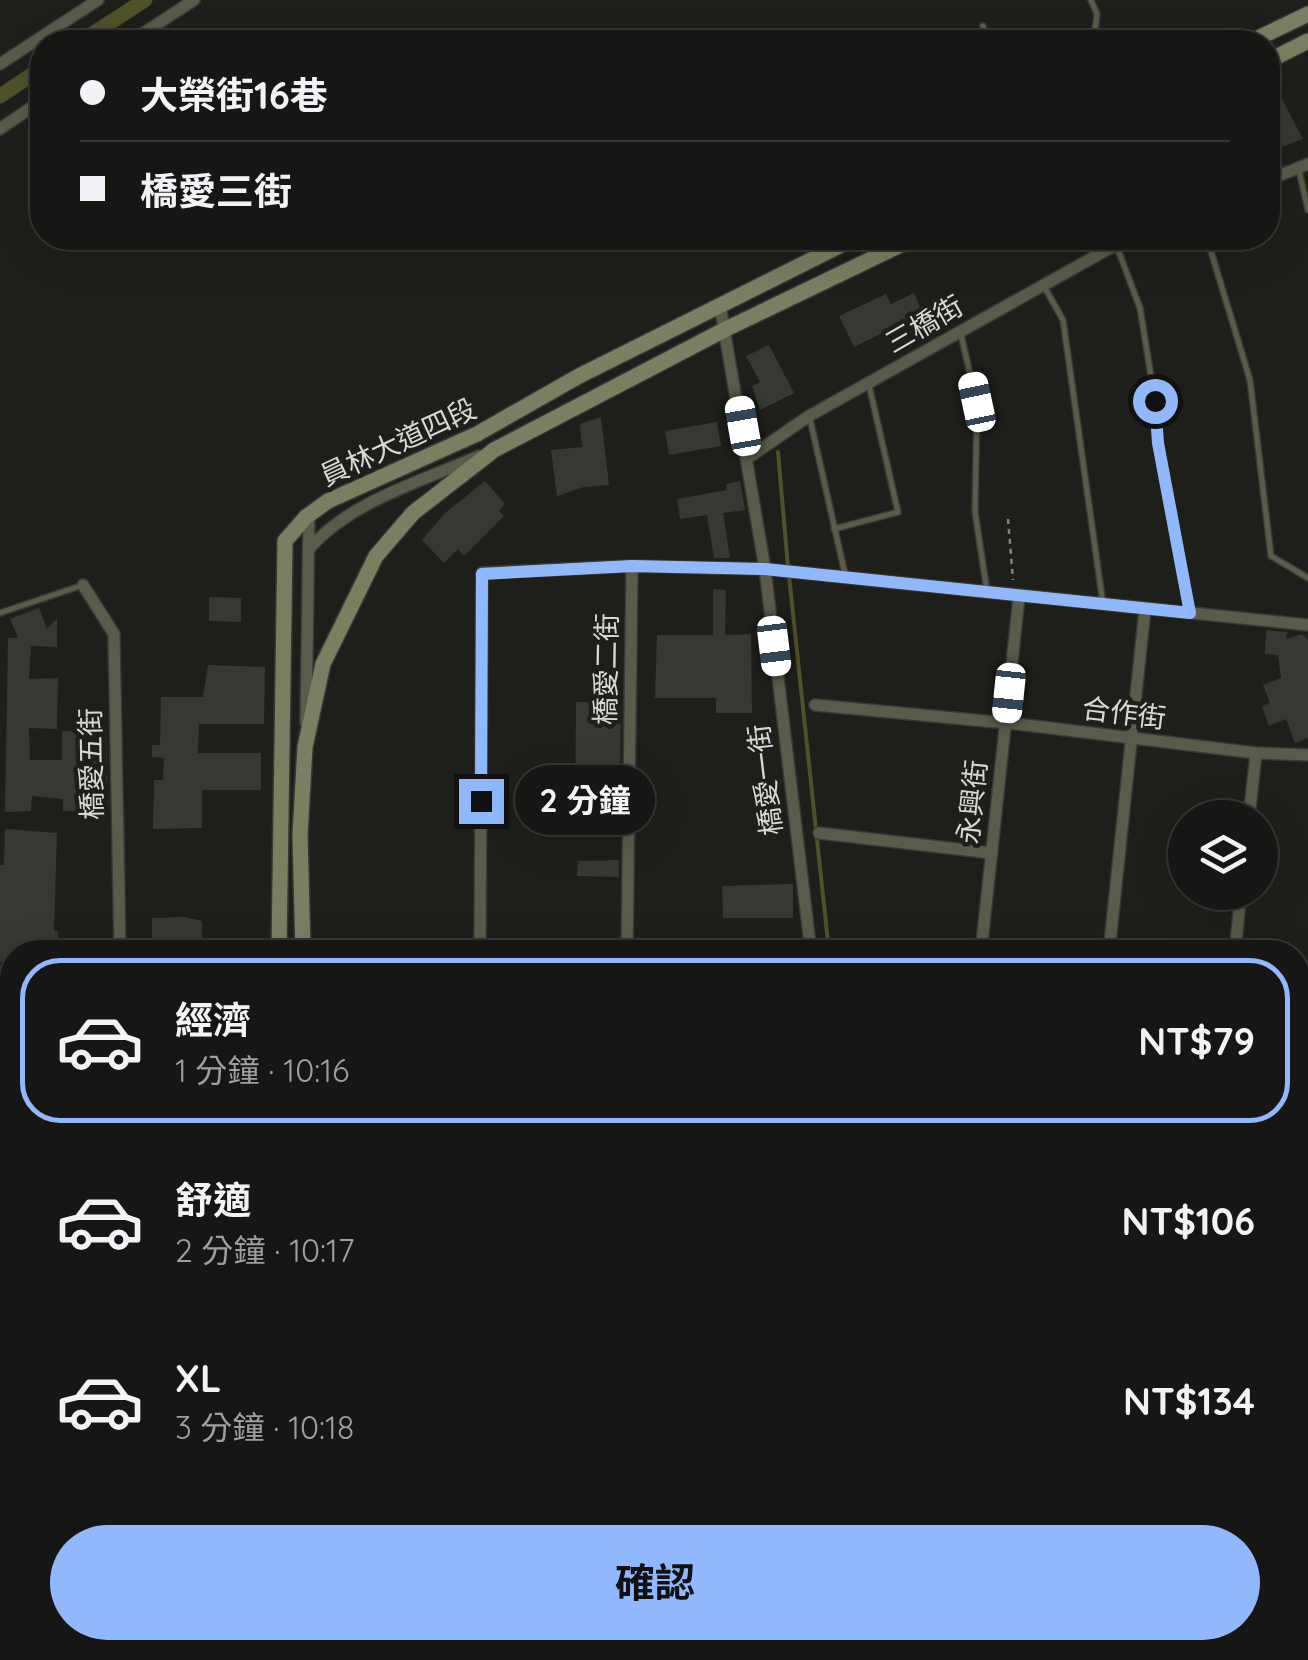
<!DOCTYPE html>
<html lang="zh-TW">
<head>
<meta charset="utf-8">
<style>
  :root { --surface:#161714; --page:#232422; --text:#f1f3f6; --muted:#9e9fa0; --line:#353634; --accent:#91b8fd }
  body { margin:0; font-family:Quicksand,"Noto Sans TC",sans-serif; background:var(--page); color:var(--text); height:100vh; display:flex; flex-direction:column; font-size:38px; white-space:nowrap }
  * { box-sizing:border-box; margin:0 }
  p { font-size:32px; color:var(--muted) }
  .icon { flex:none; width:55px; height:55px; fill:none; stroke:currentColor; stroke-width:2; stroke-linecap:round; stroke-linejoin:round }
  .map { position:relative; flex:1; overflow:hidden }
  .side { position:absolute; left:0px; top:940px; width:1310px; height:720px; display:flex; flex-direction:column; background:var(--surface); border-radius:40px 40px 0 0; box-shadow:0 10px 40px #0002,0 0 0 2px var(--line) }
  .side>* { flex:none }
  .guide { position:absolute; left:30px; top:30px; width:1250px; height:220px; border-radius:40px; box-shadow:0 10px 40px #0002,0 0 0 2px var(--line); display:grid; align-content:center; height:220px; padding:0 50px; background:var(--surface) }
  .controls { position:absolute; left:1168px; top:800px; display:grid; gap:20px }
  .controls a { display:grid; place-items:center; width:110px; height:110px; border-radius:50%; background:var(--surface); box-shadow:0 10px 40px #0002,0 0 0 2px var(--line); font-size:50px }
  .end { position:absolute; width:45px; height:45px; margin:-22px; border:12px solid #91b8fd; background:#111; box-shadow:0 0 0 5px #111 }
  .from { border-radius:50% }
  .bubble { position:absolute; height:70px; border-radius:35px; background:var(--surface); box-shadow:0 10px 40px #0002,0 0 0 2px var(--line); font-size:32px; font-weight:700; line-height:70px; text-align:center }
  .car { position:absolute; width:30px; height:60px; margin:-30px -15px; border-radius:12px; box-shadow:0 0 8px 2px #0007; background:linear-gradient(#fff 24%,#345 0 40%,#fff 0 76%,#345 0 86%,#fff 0) }
  .guide b { display:flex; align-items:center; gap:35px; height:95px; font-size:38px }
  .guide b+b { border-top:2px solid var(--line) }
  .guide i { width:25px; height:25px; background:var(--text) }
  ul { padding:18px 0 0; list-style:none }
  li { display:flex; align-items:center; gap:30px; height:165px; margin:0 20px 15px; padding:0 30px; border:5px solid transparent; border-radius:40px }
  li div { flex:1 }
  li b { display:block; font-size:38px }
  li em { font-style:normal; font-weight:700 }
  li.on { border-color:var(--accent) }
  li>.icon { width:90px; height:90px; stroke-width:1.5 }
  .button { display:flex; gap:20px; margin-top:auto; padding:20px 50px }
  .button a { flex:1; height:115px; border-radius:60px; background:var(--accent); color:#111; font-size:40px; font-weight:700; line-height:115px; text-align:center }
  .map>svg:first-child { display:block }
  .lines { fill:none; stroke-linecap:round; stroke-linejoin:round }
  .stream { stroke:#4f5128; stroke-width:4 }
  .canal { stroke:#4f5128; stroke-width:15 }
  .building { fill:#383833 }
  .lane-casing { stroke:#383934; stroke-width:8 }
  .street-casing { stroke:#383934; stroke-width:14 }
  .secondary-casing { stroke:#383934; stroke-width:18 }
  .path { stroke:#82837f; stroke-width:2.5; stroke-dasharray:5 5; stroke-linecap:butt }
  .lane { stroke:#5a5b4a; stroke-width:5 }
  .street { stroke:#5a5b4a; stroke-width:11 }
  .secondary { stroke:#7c7e62; stroke-width:15 }
  .route { stroke:#91b8fd; stroke-width:12 }
  .labels { text-anchor:middle; stroke-width:9; stroke-linejoin:round; paint-order:stroke }
  .street-label { font-size:28px; fill:#d7d7d4; stroke:#1e1f1a }
</style>
</head>
<body>
<div class="map">
<svg width="1308" height="1660" viewBox="0 0 1308 1660">
  <rect width="100%" height="100%" fill="#1e1f1a"/>
  <g class="lines">
    <g class="stream">
      <polyline points="778,452 788,567"/>
      <polyline points="789,576 829,952"/>
      <polyline points="0,1388 12,1388"/>
    </g>
    <g class="canal">
      <polyline points="80,42 145,0"/>
      <polyline points="0,96 42,68"/>
    </g>
  </g>
  <g class="building">
    <polygon points="1268,72 1303,139 1279,148 1268,123"/>
    <polygon points="914,293 924,317 903,326 902,323 854,347 839,316 886,294 891,304"/>
    <polygon points="769,345 794,393 760,410 752,386 760,382 746,356"/>
    <polygon points="601,417 609,485 584,487 557,496 551,450 582,447 580,424"/>
    <polygon points="717,422 721,446 669,455 665,431"/>
    <polygon points="485,481 505,504 499,511 504,516 464,556 458,549 444,563 422,540 445,513"/>
    <polygon points="740,481 745,510 723,513 730,558 714,558 707,515 680,519 677,499 727,490 726,484"/>
    <polygon points="713,589 726,590 725,635 751,634 752,713 716,713 716,698 655,698 657,635 713,635"/>
    <polygon points="209,597 241,598 241,622 209,621"/>
    <polygon points="39,608 47,629 57,618 57,647 31,646 29,679 58,678 57,729 29,728 30,760 62,760 62,731 106,731 108,811 63,811 63,799 32,796 31,811 5,812 8,638 18,638 10,619"/>
    <polygon points="1266,630 1287,632 1286,639 1302,634 1308,640 1308,738 1295,743 1286,719 1269,726 1262,706 1270,703 1263,685 1281,678 1278,655 1265,654"/>
    <polygon points="208,665 265,667 264,724 199,724 198,753 261,753 261,790 202,790 202,828 153,829 154,780 163,780 164,758 152,757 152,745 160,745 161,697 203,697"/>
    <polygon points="576,702 621,702 619,828 575,828"/>
    <polygon points="5,829 57,833 54,931 58,931 59,952 12,952 12,963 0,962 0,865 4,865"/>
    <polygon points="619,860 619,877 577,876 578,861"/>
    <polygon points="793,884 793,918 723,918 722,886"/>
    <polygon points="184,917 202,921 202,952 152,952 152,918"/>
    <rect x="0" y="994" width="12" height="239"/>
  </g>
  <g class="lines">
    <defs>
      <g id="lane">
        <polyline points="983,26 986,42"/>
        <polyline points="1070,42 1083,39 1095,31 1097,14 1091,0"/>
        <polyline points="1299,171 1308,210"/>
        <polyline points="1207,238 1250,380 1271,556 1308,578"/>
        <polyline points="1117,247 1140,308 1155,401 1157,443 1190,612"/>
        <polyline points="1045,288 1063,320 1103,604"/>
        <polyline points="961,335 977,403 975,512 987,591"/>
        <polyline points="810,419 845,574"/>
        <polyline points="834,529 898,512 869,385"/>
        <polyline points="0,613 80,586"/>
        <polyline points="0,1372 12,1372"/>
        <polyline points="0,1405 12,1405"/>
      </g>
      <g id="street">
        <polyline points="130,42 194,0"/>
        <polyline points="0,64 98,0"/>
        <polyline points="0,129 42,100"/>
        <polyline points="1268,180 1308,164"/>
        <polyline points="720,305 765,569 811,952"/>
        <polyline points="748,458 809,416 1128,238"/>
        <path d="M309 549C350 501 423 481 479 456"/>
        <polyline points="83,585 114,634 120,952"/>
        <polyline points="815,705 1017,724 1256,753 1308,755"/>
        <polyline points="306,723 309,514"/>
        <polyline points="1249,818 1256,753"/>
        <polyline points="819,833 992,853"/>
        <polyline points="480,952 482,573 632,566 765,569 1308,625"/>
        <polyline points="627,952 632,566"/>
        <polyline points="981,952 1019,597"/>
        <polyline points="1109,952 1145,609"/>
        <polyline points="1235,952 1241,892"/>
        <polyline points="0,985 12,985"/>
        <polyline points="1298,1091 1308,1082"/>
        <polyline points="1298,1285 1308,1286"/>
        <polyline points="1298,1493 1308,1368"/>
        <polyline points="1298,1626 1308,1627"/>
        <polyline points="570,1648 576,1660"/>
        <polyline points="0,1658 85,1660"/>
        <polyline points="124,1660 124,1648"/>
        <polyline points="376,1660 459,1660"/>
        <polyline points="662,1660 663,1648"/>
        <polyline points="778,1660 780,1648"/>
        <polyline points="910,1660 911,1648"/>
        <polyline points="1027,1660 1028,1648"/>
        <polyline points="1168,1660 1170,1648"/>
      </g>
      <g id="secondary">
        <polyline points="1250,42 1308,14"/>
        <polyline points="1268,61 1308,41"/>
        <polyline points="279,952 285,541 306,517 328,501 477,434 579,376 855,238"/>
        <polyline points="303,952 300,835 305,747 323,664 376,556 413,513 494,450 726,329 915,238"/>
        <polyline points="277,1648 277,1660"/>
        <polyline points="307,1648 307,1660"/>
      </g>
    </defs>
    <use href="#lane" class="lane-casing"/>
    <use href="#street" class="street-casing"/>
    <use href="#secondary" class="secondary-casing"/>
    <polyline class="path" points="1008,519 1013,580"/>
    <use href="#lane" class="lane"/>
    <use href="#street" class="street"/>
    <use href="#secondary" class="secondary"/>
  </g>
  <g class="lines">
    <polyline class="route" points="481,801 482,574 632,566 765,569 1190,613 1158,443 1155,401"/>
  </g>
  <g class="labels">
    <g class="street-label">
      <text transform="translate(924 324) rotate(-30)" y="10">三橋街</text>
      <text transform="translate(398 442) rotate(-25)" y="10">員林大道四段</text>
      <text transform="translate(606 669) rotate(-89)" y="10">橋愛二街</text>
      <text transform="translate(1124 713) rotate(7)" y="10">合作街</text>
      <text transform="translate(91 764) rotate(-91)" y="10">橋愛五街</text>
      <text transform="translate(765 780) rotate(-97)" y="10">橋愛一街</text>
      <text transform="translate(972 802) rotate(-84)" y="10">永興街</text>
    </g>
  </g>
</svg>
<div class="controls">
<a><svg class="icon" aria-label="layers" viewBox="0 0 24 24"><path d="M12 4l9 5-9 5-9-5zM3 14l9 5 9-5"/></svg></a>
</div>
<i class="end from" style="left:1155px;top:401px"></i>
<i class="end" style="left:481px;top:801px"></i>
<div class="bubble" style="left:515px;top:765px;width:140px">2 分鐘</div>
<i class="car" style="left:977px;top:402px;rotate:348deg"></i>
<i class="car" style="left:743px;top:426px;rotate:350deg"></i>
<i class="car" style="left:774px;top:646px;rotate:173deg"></i>
<i class="car" style="left:1009px;top:693px;rotate:186deg"></i>
<div class="guide">
<b><i class="from"></i>大榮街16巷</b>
<b><i></i>橋愛三街</b>
</div>
<section class="side">
<ul>
<li class="on"><svg class="icon" aria-label="car" viewBox="0 0 24 24"><path d="M5 17H2v-5l4-1 3-4h7l3 4 3 1v5h-3M9 17h6M6 11h13"/><circle cx="7" cy="17" r="2"/><circle cx="17" cy="17" r="2"/></svg><div><b>經濟</b><p>1 分鐘 · 10:16</p></div><em>NT$79</em></li>
<li><svg class="icon" aria-label="car" viewBox="0 0 24 24"><path d="M5 17H2v-5l4-1 3-4h7l3 4 3 1v5h-3M9 17h6M6 11h13"/><circle cx="7" cy="17" r="2"/><circle cx="17" cy="17" r="2"/></svg><div><b>舒適</b><p>2 分鐘 · 10:17</p></div><em>NT$106</em></li>
<li><svg class="icon" aria-label="car" viewBox="0 0 24 24"><path d="M5 17H2v-5l4-1 3-4h7l3 4 3 1v5h-3M9 17h6M6 11h13"/><circle cx="7" cy="17" r="2"/><circle cx="17" cy="17" r="2"/></svg><div><b>XL</b><p>3 分鐘 · 10:18</p></div><em>NT$134</em></li>
</ul>
<div class="button"><a>確認</a></div>
</section>
</div>
</body>
</html>
